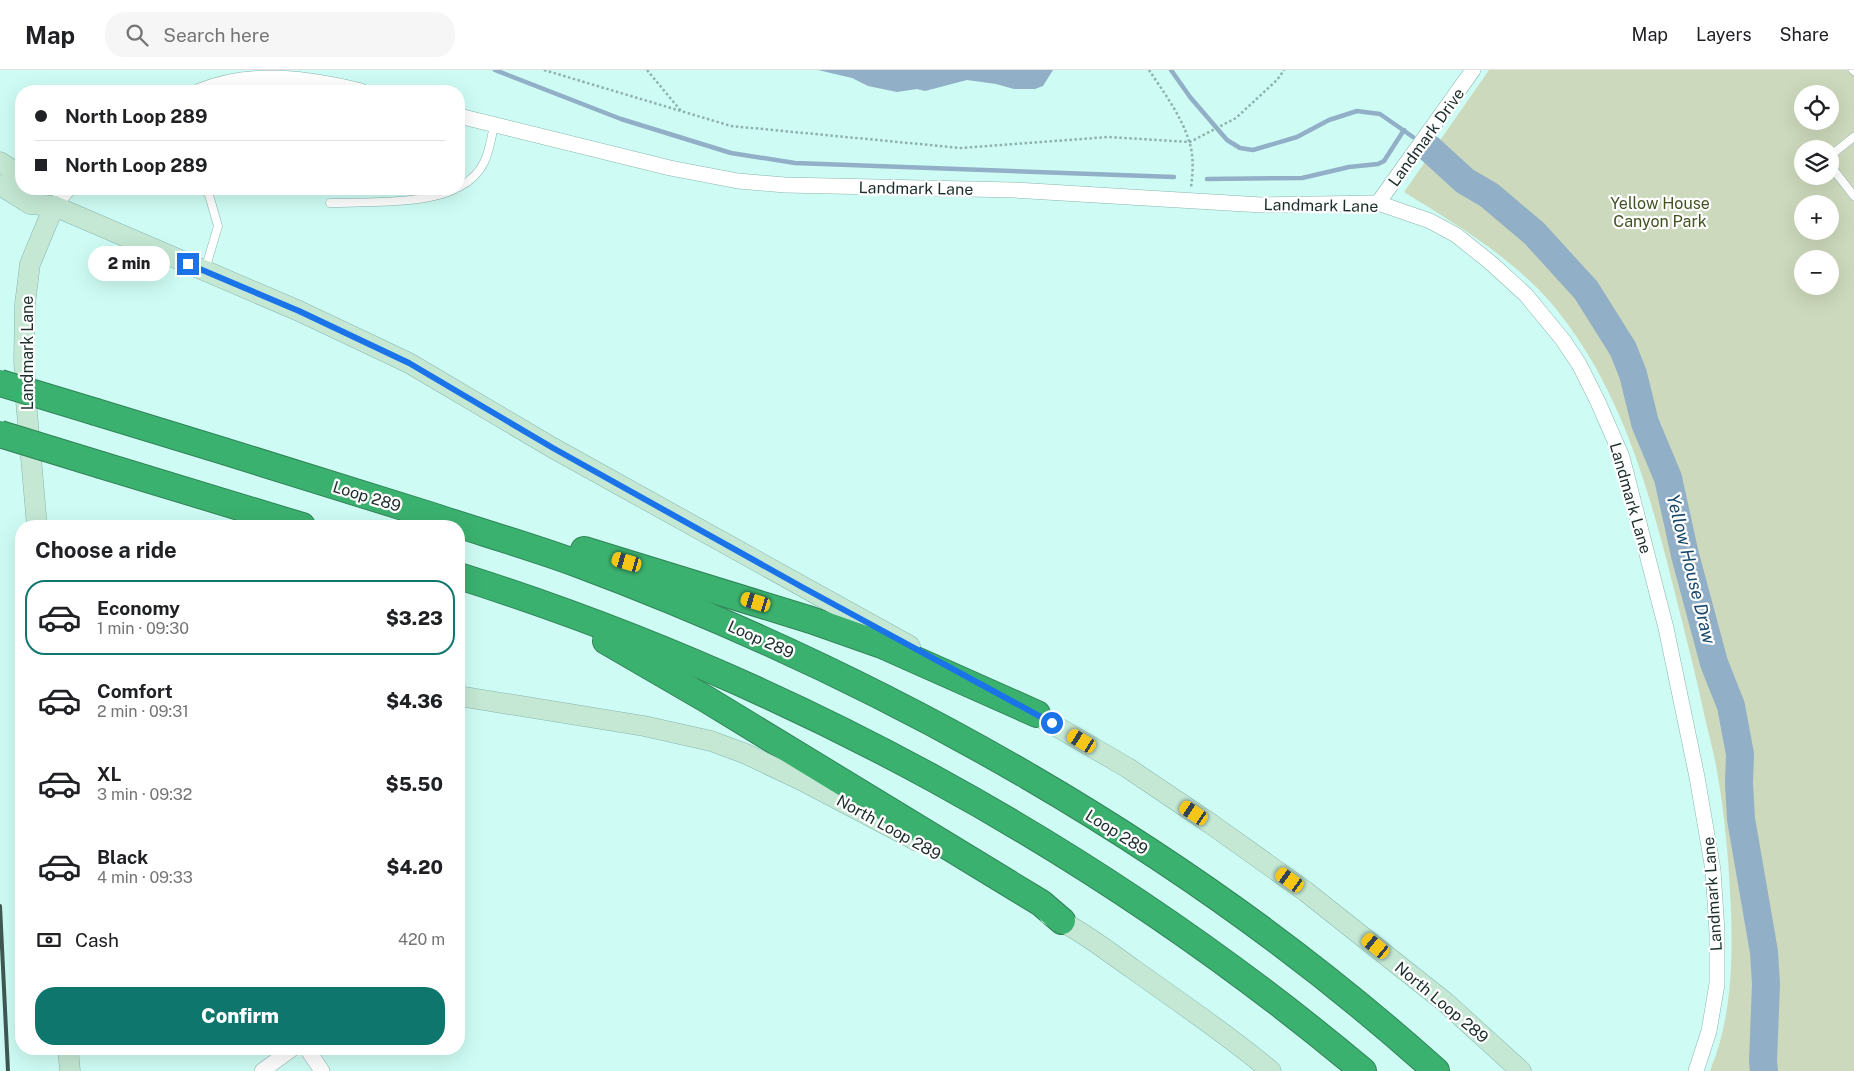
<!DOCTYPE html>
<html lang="en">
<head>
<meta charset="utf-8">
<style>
  :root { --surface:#fff; --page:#f6f6f6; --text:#202124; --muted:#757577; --line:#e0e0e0; --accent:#0f766e }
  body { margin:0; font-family:"Public Sans",sans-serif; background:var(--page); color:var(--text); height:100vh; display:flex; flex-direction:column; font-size:19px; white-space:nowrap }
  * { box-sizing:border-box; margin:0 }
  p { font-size:16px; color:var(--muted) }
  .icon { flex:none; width:28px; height:28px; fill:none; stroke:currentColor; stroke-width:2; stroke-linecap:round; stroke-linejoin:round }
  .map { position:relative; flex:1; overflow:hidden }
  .sheet { position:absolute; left:15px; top:450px; width:450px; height:535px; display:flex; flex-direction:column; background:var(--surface); border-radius:20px; box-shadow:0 5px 20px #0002 }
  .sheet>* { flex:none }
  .top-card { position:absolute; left:15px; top:15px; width:450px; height:110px; border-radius:20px; box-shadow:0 5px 20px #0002; display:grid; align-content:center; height:110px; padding:0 20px; background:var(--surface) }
  .tools { position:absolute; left:1794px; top:15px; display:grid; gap:10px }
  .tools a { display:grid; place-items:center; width:45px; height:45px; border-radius:50%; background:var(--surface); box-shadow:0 5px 20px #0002; font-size:25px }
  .end { position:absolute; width:22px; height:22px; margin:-11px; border:6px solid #1a73e8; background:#fff; box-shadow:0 0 0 2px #fff }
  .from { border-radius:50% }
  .bubble { position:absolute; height:35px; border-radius:18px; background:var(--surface); box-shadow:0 5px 20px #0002; font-size:16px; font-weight:800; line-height:35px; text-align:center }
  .car { position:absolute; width:15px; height:30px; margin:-15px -8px; border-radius:6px; box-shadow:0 0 4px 1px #0007; background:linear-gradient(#f5c518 24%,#345 0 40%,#f5c518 0 76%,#345 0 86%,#f5c518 0) }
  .top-card b { display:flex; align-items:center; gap:18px; height:48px; font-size:19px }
  .top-card b+b { border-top:1px solid var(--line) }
  .top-card i { width:12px; height:12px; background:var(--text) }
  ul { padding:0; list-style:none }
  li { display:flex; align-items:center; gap:15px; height:75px; margin:0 10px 8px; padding:0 10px; border:2px solid transparent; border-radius:20px }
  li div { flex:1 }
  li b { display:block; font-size:19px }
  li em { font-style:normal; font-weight:800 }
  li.on { border-color:var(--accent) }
  li>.icon { width:45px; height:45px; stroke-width:1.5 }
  h2 { padding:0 20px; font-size:22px; line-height:60px }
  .pay { display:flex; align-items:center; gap:12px; height:55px; padding:0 20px; font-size:19px }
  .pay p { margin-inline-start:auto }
  .primary-button { display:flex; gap:10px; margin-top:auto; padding:10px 20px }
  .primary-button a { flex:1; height:58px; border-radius:20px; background:var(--accent); color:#fff; font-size:20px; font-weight:800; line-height:58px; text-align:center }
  header { display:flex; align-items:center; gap:30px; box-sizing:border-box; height:70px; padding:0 25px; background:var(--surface); border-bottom:1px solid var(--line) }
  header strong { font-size:24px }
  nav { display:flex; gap:28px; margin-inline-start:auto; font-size:18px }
  .search { width:350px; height:45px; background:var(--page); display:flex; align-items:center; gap:12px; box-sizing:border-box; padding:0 18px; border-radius:20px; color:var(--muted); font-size:19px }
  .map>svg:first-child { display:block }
  .green { fill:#cdd9bc; fill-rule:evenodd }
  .water { fill:#91afc6 }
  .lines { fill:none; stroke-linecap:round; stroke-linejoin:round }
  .stream { stroke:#91afc6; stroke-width:4.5 }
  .river { stroke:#91afc6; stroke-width:28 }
  .lane-casing { stroke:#89b5ae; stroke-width:9 }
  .street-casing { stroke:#89b5ae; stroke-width:16 }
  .secondary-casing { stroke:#89b5ae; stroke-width:21 }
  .highway-casing { stroke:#308357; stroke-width:28 }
  .path { stroke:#8eb2ab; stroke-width:2.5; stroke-dasharray:2.5 2.5; stroke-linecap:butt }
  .lane { stroke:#fff; stroke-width:8 }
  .street { stroke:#fff; stroke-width:15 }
  .secondary { stroke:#c4e8d4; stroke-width:20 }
  .highway { stroke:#3bb16f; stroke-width:26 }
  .rail { stroke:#405854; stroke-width:4 }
  .highway-bridge-casing { stroke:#308357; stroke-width:28; stroke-linecap:butt }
  .highway-bridge { stroke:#3bb16f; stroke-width:26 }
  .route { stroke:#1a73e8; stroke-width:6 }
  .labels { text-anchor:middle; stroke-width:4.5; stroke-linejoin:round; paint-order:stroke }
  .street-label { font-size:16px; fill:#1c2e2b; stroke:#fefefe }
  .park-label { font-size:16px; fill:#415321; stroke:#fefefe }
  .water-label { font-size:18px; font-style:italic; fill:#164869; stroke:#fefefe }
</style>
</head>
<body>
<header>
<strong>Map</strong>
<div class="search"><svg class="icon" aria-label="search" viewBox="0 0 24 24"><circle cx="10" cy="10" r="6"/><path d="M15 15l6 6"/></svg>Search here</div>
<nav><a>Map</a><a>Layers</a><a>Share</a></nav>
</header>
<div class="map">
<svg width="1854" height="1001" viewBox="0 0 1854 1001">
  <rect width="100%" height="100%" fill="#cefcf4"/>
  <path class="green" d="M1489 0H1854V1001H1710C1731 950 1733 895 1731 840 1729 793 1725 747 1717 701 1714 683 1709 666 1705 648 1698 615 1690 583 1682 551 1656 448 1632 343 1569 256 1527 196 1465 160 1404 122ZM1802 24H1830V51H1802ZM1802 79H1830V106H1802ZM1802 134H1830V161H1802ZM1802 189H1830V216H1802Z"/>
  <polygon class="water" points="803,0 1053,0 1043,16 1035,19 1014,19 996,14 967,10 925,21 917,19 897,22 868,16 852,8 818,0"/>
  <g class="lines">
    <g class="stream">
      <polyline points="495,0 621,49 731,83 795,93 1174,107"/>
      <polyline points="1171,0 1190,27 1227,70 1240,78 1253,80 1297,67 1329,50 1357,41 1380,44 1413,67"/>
      <polyline points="1207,109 1302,108 1349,97 1378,94 1384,91 1404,60"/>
    </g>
    <polyline class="river" points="1430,79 1465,111 1489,125 1534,163 1586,220 1623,279 1633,304 1645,353 1668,408 1685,485 1714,593 1731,636 1740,684 1739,713 1741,749 1764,882 1766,914 1763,991 1764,1001"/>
    <defs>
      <g id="lane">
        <polyline points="1853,0 1854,1"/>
        <polyline points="1830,86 1854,67"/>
        <polyline points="1830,95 1854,126"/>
        <path d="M459 117C486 103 489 82 494 55"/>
        <polyline points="204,119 209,125 218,156 205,200"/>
        <path d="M330 133C365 132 426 134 455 119"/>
      </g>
      <g id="street">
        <path d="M200 21C251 0 309 8 361 21"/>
        <polyline points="459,46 670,98 738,111 785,115 1014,120 1262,135 1378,133 1430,151 1456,165 1491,193 1526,225 1563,270 1579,294 1598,332 1622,387 1666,558 1697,707 1713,800 1717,862 1717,914 1709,961 1696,1001"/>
        <polyline points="1378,133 1473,0"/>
        <polyline points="54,136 68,119"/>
        <polyline points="307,979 322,1001"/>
        <polyline points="262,1001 292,979"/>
      </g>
      <g id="secondary">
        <polyline points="0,92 21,106"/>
        <polyline points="0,115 30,134 54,136 299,241 409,293 553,378 910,576"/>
        <polyline points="37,456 26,331 24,290 25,234 30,194 54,136"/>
        <polyline points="459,626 644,656 711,671 746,684 801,710 917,771"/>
        <polyline points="1023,637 1128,698 1211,754 1305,821 1445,932 1521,1001"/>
        <path d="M1049 845C1079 859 1106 880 1133 899 1179 932 1227 964 1271 1001"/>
        <polyline points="68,979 70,1001"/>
      </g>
      <g id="highway">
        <path d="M96 342C207 376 319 410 429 445 477 461 526 475 573 492 885 608 1188 778 1436 1001"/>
        <polyline points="101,395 302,456"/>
        <polyline points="584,480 811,550 882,575 1037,644"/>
        <path d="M459 506C788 610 1098 779 1363 1001"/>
        <polyline points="606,571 706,629 1041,833 1062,851"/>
      </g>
    </defs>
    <use href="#lane" class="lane-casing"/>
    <use href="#street" class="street-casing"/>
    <use href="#secondary" class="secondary-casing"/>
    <use href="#highway" class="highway-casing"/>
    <g class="path">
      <polyline points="544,0 731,56 961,78 1108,67 1190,72 1236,48 1277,10 1284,0"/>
      <polyline points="647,0 681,41"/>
      <path d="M1149 0C1163 21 1182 47 1189 71 1194 85 1193 103 1191 117"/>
    </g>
    <use href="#lane" class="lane"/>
    <use href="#street" class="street"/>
    <use href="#secondary" class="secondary"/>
    <use href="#highway" class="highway"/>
    <polyline class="rail" points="0,836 8,1001"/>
    <defs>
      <g id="highway-bridge">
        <polyline points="0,313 96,342"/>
        <polyline points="0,364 101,395"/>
      </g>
    </defs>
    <use href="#highway-bridge" class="highway-bridge-casing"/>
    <use href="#highway-bridge" class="highway-bridge"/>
  </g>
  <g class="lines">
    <polyline class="route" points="188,194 299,241 409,293 553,378 802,517 1052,653"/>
  </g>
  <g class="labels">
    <g class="street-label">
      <text transform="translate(1426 67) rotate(-54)" y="6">Landmark Drive</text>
      <text transform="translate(916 118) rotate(1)" y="6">Landmark Lane</text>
      <text transform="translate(1321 135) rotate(1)" y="6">Landmark Lane</text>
      <text transform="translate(27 283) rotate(-90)" y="6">Landmark Lane</text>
      <text transform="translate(367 426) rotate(17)" y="6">Loop 289</text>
      <text transform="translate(1631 428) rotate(74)" y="6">Landmark Lane</text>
      <text transform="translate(761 569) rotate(24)" y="6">Loop 289</text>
      <text transform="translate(889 757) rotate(29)" y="6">North Loop 289</text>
      <text transform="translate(1117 762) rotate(32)" y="6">Loop 289</text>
      <text transform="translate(1712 824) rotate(-94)" y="6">Landmark Lane</text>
      <text transform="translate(1442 932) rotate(40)" y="6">North Loop 289</text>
    </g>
    <g class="park-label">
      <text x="1660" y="139">Yellow House<tspan x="1660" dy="18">Canyon Park</tspan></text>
    </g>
    <g class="water-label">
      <text transform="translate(1691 499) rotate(76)" y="6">Yellow House Draw</text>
    </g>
  </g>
</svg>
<div class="tools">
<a><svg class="icon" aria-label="locate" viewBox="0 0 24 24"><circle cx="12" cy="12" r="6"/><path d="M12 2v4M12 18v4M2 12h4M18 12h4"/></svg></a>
<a><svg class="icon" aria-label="layers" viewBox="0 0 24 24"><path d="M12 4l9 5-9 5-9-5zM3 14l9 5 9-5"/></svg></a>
<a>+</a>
<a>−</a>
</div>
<i class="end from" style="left:1052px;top:653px"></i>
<i class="end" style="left:188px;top:194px"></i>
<div class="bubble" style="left:88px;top:176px;width:82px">2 min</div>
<i class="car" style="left:627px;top:492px;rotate:286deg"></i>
<i class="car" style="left:756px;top:532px;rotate:287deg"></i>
<i class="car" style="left:1082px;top:671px;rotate:301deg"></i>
<i class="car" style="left:1194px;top:743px;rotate:304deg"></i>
<i class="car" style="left:1290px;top:810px;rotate:305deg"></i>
<i class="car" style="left:1376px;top:876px;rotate:309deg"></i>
<div class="top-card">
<b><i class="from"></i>North Loop 289</b>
<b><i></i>North Loop 289</b>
</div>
<section class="sheet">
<h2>Choose a ride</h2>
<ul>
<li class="on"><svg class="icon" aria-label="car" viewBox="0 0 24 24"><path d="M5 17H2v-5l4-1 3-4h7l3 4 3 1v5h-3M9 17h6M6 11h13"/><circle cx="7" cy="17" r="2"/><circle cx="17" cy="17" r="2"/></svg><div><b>Economy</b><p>1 min · 09:30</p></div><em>$3.23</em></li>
<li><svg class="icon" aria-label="car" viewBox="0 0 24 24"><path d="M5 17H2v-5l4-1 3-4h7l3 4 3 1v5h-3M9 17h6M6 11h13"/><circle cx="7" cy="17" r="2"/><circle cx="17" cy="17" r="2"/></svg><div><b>Comfort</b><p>2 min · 09:31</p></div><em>$4.36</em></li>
<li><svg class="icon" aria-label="car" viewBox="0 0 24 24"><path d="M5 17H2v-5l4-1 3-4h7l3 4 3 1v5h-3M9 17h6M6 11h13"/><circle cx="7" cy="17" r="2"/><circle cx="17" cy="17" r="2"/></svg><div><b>XL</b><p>3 min · 09:32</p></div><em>$5.50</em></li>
<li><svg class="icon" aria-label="car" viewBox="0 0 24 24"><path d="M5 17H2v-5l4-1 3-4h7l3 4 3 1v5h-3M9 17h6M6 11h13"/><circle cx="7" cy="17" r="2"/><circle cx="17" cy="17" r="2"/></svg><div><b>Black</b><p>4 min · 09:33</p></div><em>$4.20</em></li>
</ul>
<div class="pay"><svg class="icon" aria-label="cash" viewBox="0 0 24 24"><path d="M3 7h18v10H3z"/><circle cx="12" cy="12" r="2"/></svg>Cash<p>420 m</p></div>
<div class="primary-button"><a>Confirm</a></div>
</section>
</div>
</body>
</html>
